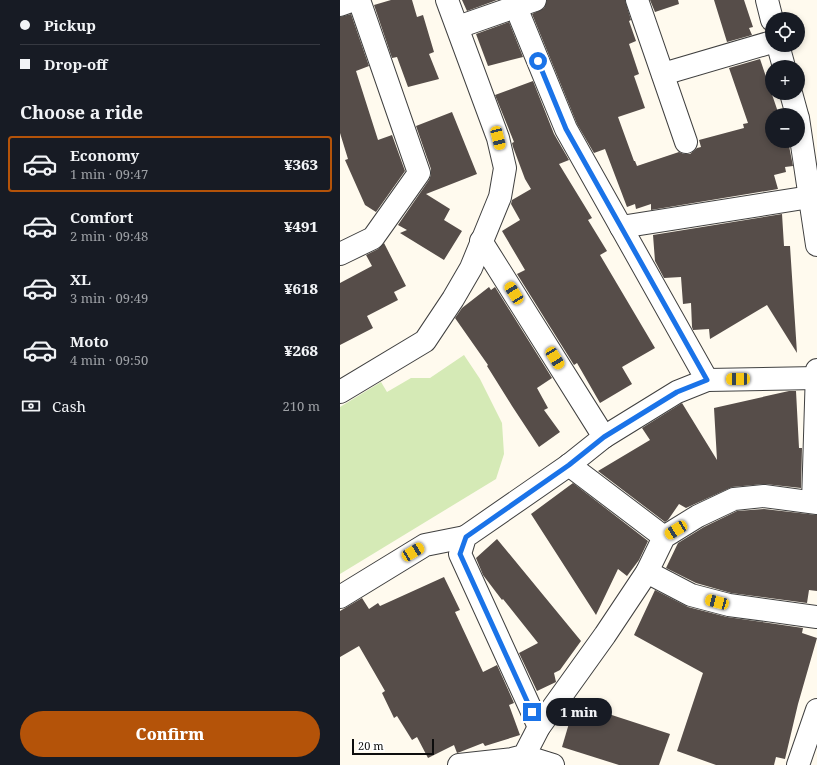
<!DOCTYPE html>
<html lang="en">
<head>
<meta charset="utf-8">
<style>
  :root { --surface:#171b24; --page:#242831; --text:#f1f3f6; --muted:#9ea1a6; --line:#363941; --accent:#b45309 }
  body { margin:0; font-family:"Noto Serif",serif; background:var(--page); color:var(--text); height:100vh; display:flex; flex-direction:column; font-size:15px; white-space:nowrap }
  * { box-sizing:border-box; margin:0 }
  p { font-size:13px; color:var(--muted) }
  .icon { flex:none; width:22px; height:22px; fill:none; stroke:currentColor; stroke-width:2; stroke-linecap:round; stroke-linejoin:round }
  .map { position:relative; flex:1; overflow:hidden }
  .side { display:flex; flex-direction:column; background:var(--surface); width:340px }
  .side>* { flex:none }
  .banner { display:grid; align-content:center; height:88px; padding:0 20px; background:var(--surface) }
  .tools { position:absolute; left:425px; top:12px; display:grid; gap:8px }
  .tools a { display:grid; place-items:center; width:40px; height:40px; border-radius:50%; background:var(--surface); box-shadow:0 2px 6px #0003; font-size:20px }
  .scale { position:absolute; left:12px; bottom:10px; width:82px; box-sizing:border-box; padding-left:4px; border:2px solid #0d0d0d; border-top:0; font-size:11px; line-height:14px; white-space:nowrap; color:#0d0d0d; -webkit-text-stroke:3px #fff; paint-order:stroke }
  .end { position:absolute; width:18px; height:18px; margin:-9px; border:5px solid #1a73e8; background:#fff; box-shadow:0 0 0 2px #fff }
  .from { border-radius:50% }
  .bubble { position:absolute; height:28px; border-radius:14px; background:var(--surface); box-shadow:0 2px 6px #0003; font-size:13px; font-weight:800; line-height:28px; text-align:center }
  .car { position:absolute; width:12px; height:24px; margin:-12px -6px; border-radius:5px; box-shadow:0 0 3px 1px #0007; background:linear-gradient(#f5c518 24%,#345 0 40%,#f5c518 0 76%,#345 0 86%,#f5c518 0) }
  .banner b { display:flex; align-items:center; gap:14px; height:38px; font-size:15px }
  .banner b+b { border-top:1px solid var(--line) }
  .banner i { width:10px; height:10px; background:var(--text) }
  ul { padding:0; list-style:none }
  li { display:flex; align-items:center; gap:12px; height:56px; margin:0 8px 6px; padding:0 12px; border:2px solid transparent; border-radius:4px }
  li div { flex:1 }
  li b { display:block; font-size:15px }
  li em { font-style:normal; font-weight:800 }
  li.on { border-color:var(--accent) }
  li>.icon { width:36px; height:36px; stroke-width:1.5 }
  h2 { padding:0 20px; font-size:18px; line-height:48px }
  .pay { display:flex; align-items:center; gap:10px; height:44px; padding:0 20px; font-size:15px }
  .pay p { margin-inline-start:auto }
  .cta { display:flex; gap:8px; margin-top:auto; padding:8px 20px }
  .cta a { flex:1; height:46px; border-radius:24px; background:var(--accent); color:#fff; font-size:16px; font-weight:800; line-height:46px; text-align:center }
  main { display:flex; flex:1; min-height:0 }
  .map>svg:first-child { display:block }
  .green { fill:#d5eab6 }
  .building { fill:#564d49 }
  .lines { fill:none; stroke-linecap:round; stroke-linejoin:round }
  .street-casing { stroke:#404040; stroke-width:24 }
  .street { stroke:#fff; stroke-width:22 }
  .route { stroke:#1a73e8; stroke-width:5 }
</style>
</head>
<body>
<main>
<section class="side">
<div class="banner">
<b><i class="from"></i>Pickup</b>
<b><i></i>Drop-off</b>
</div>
<h2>Choose a ride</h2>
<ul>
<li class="on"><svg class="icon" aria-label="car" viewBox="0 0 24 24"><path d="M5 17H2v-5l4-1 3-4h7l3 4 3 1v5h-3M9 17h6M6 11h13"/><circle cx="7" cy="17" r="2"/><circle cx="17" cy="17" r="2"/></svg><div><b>Economy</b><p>1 min · 09:47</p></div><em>¥363</em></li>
<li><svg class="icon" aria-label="car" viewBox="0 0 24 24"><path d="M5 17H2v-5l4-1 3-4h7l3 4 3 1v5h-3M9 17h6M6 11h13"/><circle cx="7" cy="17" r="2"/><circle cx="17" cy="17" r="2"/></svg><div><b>Comfort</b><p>2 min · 09:48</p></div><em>¥491</em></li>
<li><svg class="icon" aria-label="car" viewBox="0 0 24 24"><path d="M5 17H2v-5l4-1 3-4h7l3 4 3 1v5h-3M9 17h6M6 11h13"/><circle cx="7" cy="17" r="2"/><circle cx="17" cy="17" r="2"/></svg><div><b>XL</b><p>3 min · 09:49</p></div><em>¥618</em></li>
<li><svg class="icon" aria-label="car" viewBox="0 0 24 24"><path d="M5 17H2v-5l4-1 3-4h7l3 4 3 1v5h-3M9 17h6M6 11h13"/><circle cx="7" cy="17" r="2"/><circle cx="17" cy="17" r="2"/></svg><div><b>Moto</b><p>4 min · 09:50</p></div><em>¥268</em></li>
</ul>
<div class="pay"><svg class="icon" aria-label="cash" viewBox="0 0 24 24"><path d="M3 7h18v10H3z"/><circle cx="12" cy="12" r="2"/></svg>Cash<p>210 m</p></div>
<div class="cta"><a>Confirm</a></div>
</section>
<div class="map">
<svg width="477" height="765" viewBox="0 0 477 765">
  <rect width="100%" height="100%" fill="#fffaee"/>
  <polygon class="green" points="124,355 140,379 162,423 164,454 156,479 0,574 0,407 41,382 47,392 71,378 90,378"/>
  <g class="building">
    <polygon points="51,0 72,0 77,17 83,15 94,52 89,54 99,79 68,87 57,57 52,58 34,5"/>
    <polygon points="122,0 157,0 127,11"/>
    <polygon points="207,0 285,0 291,20 289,21 296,41 289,44 299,74 294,76 305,108 278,117 294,161 295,161 297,166 339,152 344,154 350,154 357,148 361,147 359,140 404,128 403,124 408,123 389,68 420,59 439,115 432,115 432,141 448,141 453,166 445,167 446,172 434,175 438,189 311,210 311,204 296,209 295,204 287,207 265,149 254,153 237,124 192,14 204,8"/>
    <polygon points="310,0 338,0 339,4 315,12"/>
    <polygon points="374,0 404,0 413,27 409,28 412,35 387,42"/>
    <polygon points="11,14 29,66 16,71 38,140 52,135 65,171 36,212 25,205 5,160 8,159 0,133 0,17"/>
    <polygon points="169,22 183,57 148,66 136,34"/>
    <polygon points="193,81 214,134 229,160 219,164 252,218 248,220 267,251 260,255 315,348 282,367 292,384 260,403 237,363 234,365 177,274 185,270 162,231 180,220 171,204 172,200 191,189 185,179 173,147 172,143 174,142 155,95"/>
    <polygon points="112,112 137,174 86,194 110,209 104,220 122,231 104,260 60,233 67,230 58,225 89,180 91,175 91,169 76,126"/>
    <polygon points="442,214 444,246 450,246 457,353 427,305 370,339 369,329 353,330 352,327 351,303 343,304 341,277 324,278 315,261 313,235"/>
    <polygon points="44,243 66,286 54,292 58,300 27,316 33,328 0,345 0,283 32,266 26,255 38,249"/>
    <polygon points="149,287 151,290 155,287 212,378 197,388 208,408 204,410 220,432 199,447 172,406 147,366 148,365 115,318 122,308"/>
    <polygon points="449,391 456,391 459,448 462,448 461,488 425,484 392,487 346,508 339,504 328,520 325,522 258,471 310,440 302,428 342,403 377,460 374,408"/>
    <polygon points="233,483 308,541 299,560 287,576 278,569 256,615 191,514"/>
    <polygon points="424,509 477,515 477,591 469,590 467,603 391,593 356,583 326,568 338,543 364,527 397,511"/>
    <polygon points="157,539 241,641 220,670 214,673 216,682 197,691 179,653 198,643 163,599 162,600 143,575 136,558"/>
    <polygon points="104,577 120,610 115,612 143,672 157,665 174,703 169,705 180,735 145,746 143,743 120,752 117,753 114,745 88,758 77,737 72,740 57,716 54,718 42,693 45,691 19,646 0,657 0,611 22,598 29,609 38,603 40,606"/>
    <polygon points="315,590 348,607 387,617 463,628 462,633 477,638 458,704 445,759 436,757 434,765 376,765 337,751 363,673 294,635"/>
    <polygon points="235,703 330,734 319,765 279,765 222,747"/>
  </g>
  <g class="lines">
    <defs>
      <g id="street">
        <polyline points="173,0 226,129 367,380"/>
        <polyline points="297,0 346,142"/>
        <polyline points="427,0 432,20"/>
        <polyline points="0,5 14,0"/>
        <polyline points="118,27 195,0"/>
        <polyline points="438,45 444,67"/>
        <polyline points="323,74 432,42"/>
        <polyline points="451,93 457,115"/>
        <polyline points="458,118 477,245"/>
        <polyline points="281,227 470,197"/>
        <polyline points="141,241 264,437"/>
        <polyline points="0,254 33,238 79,173 19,0"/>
        <polyline points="0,392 85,341 113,299 131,268 160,197 165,168 158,138 107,0"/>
        <polyline points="229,465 324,537"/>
        <polyline points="473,502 477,370"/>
        <polyline points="307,572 351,595 389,605 477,617"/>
        <polyline points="0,597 85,545 125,537"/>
        <polyline points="199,727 120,554 125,537 229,465 264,437 337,392 367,380 477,378"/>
        <polyline points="184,756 213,765"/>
        <polyline points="119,765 172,759 184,756 199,727 265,635 307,572 324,537 358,516 394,499 424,496 477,503"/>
        <polyline points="458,765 477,710"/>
      </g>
    </defs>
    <use href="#street" class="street-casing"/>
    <use href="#street" class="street"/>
  </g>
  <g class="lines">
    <polyline class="route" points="192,712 120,554 126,537 229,465 264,437 337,392 367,380 226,129 198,61"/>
  </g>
</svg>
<div class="tools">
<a><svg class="icon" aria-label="locate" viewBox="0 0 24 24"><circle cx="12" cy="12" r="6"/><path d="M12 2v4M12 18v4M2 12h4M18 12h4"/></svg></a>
<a>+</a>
<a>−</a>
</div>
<div class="scale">20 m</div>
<i class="end from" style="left:198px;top:61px"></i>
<i class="end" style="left:192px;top:712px"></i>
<div class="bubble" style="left:206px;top:698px;width:66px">1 min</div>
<i class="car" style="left:158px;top:138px;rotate:166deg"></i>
<i class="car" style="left:174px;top:293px;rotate:328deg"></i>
<i class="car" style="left:215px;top:358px;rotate:148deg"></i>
<i class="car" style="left:398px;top:379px;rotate:269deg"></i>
<i class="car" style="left:336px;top:530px;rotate:238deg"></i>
<i class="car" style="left:73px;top:552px;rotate:59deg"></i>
<i class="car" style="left:377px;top:602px;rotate:285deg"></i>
</div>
</main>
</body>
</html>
